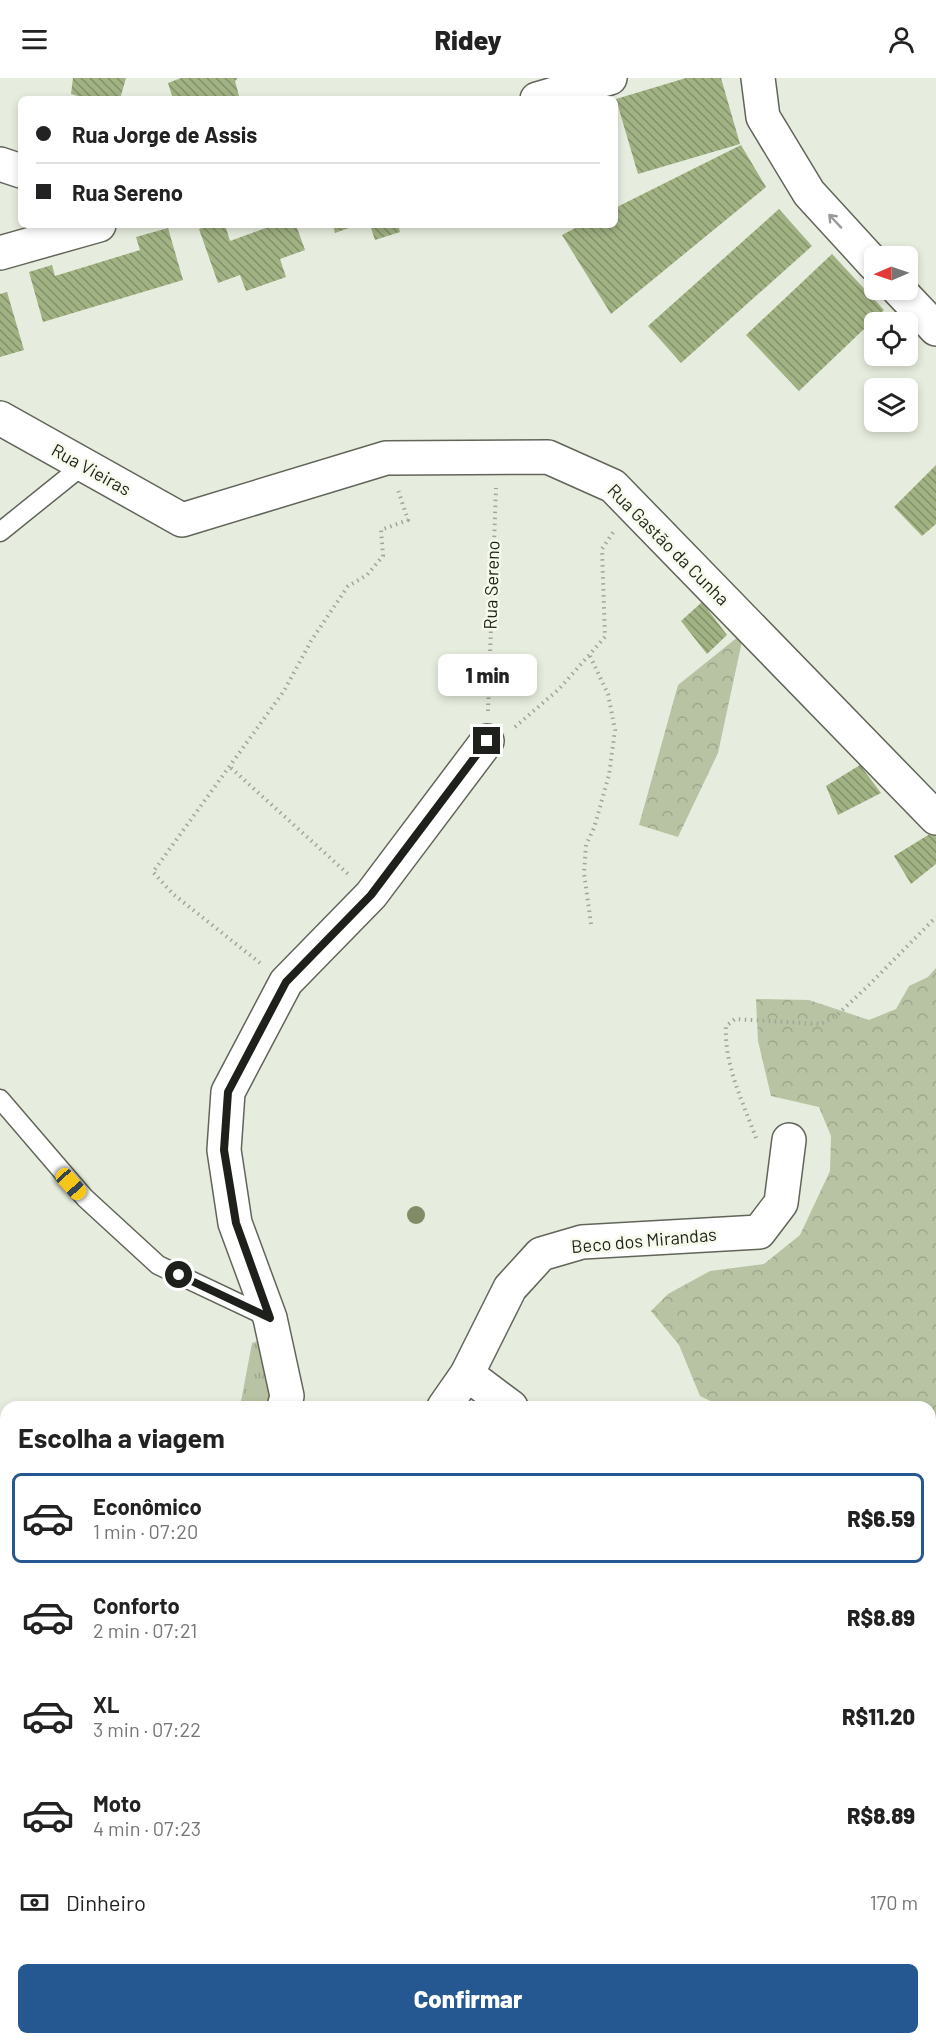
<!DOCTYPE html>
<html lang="pt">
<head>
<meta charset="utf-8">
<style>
  :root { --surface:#fff; --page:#f6f6f6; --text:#222; --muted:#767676; --line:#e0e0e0; --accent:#255891 }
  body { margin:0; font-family:Barlow,sans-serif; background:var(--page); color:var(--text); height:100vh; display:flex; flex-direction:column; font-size:22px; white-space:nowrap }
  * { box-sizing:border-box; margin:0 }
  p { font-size:20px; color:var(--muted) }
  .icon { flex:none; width:33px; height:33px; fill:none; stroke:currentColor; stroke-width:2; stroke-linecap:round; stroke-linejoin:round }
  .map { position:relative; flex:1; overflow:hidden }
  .panel { position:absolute; left:0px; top:1323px; width:936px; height:644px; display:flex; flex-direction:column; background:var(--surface); border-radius:18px 18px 0 0; box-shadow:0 3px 9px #0003 }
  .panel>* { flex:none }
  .banner { position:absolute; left:18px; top:18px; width:600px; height:132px; border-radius:9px; box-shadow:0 3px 9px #0003; display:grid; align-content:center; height:132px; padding:0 18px; background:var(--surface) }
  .needle { width:39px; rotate:268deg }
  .buttons { position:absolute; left:864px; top:168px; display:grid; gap:12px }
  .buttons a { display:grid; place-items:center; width:54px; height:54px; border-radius:9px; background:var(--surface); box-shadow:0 3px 9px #0003; font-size:30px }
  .end { position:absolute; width:27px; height:27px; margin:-14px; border:8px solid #1e201b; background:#fff; box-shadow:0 0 0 3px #fff }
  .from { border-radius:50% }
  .bubble { position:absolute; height:42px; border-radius:9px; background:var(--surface); box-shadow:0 3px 9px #0003; font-size:20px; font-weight:800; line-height:42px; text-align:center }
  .car { position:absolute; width:18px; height:36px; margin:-18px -9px; border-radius:8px; box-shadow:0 0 4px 2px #0007; background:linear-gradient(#f5c518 24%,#345 0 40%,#f5c518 0 76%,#345 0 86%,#f5c518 0) }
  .banner b { display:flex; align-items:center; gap:21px; height:57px; font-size:22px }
  .banner b+b { border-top:2px solid var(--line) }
  .banner i { width:15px; height:15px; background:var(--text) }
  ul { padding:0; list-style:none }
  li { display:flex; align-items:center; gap:18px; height:90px; margin:0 12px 9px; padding:0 6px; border:3px solid transparent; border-radius:9px }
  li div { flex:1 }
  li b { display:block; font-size:22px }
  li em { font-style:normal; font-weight:800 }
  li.selected { border-color:var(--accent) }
  li>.icon { width:54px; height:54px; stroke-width:1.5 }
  h2 { padding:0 18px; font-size:27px; line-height:72px }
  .pay { display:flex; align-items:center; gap:15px; height:66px; padding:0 18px; font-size:22px }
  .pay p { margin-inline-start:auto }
  .cta { display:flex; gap:12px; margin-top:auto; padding:12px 18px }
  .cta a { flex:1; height:69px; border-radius:9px; background:var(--accent); color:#fff; font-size:24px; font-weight:800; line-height:69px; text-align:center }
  header { display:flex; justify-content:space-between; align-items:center; height:78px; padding:0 18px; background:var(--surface); font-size:27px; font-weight:800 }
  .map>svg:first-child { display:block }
  .grass { fill:url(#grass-tufts) }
  .forest { fill:url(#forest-crowns) }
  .building { fill:url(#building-back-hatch) }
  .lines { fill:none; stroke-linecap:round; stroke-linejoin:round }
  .service-casing { stroke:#616559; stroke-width:21 }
  .minor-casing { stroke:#616559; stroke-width:36 }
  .path { stroke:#a1a69a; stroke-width:4; stroke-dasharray:1.5 4.5; stroke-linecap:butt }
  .service { stroke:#fff; stroke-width:18 }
  .minor { stroke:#fff; stroke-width:33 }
  .tree { fill:#818b66 }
  .oneway { stroke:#9a9b98 }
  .route { stroke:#1e201b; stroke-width:8 }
  .labels { text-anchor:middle; stroke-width:5; stroke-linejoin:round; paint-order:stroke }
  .street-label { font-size:18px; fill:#1e201b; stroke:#f5faeb }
</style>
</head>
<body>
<header><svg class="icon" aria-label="menu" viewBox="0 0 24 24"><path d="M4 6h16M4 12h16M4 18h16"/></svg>Ridey<svg class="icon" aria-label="person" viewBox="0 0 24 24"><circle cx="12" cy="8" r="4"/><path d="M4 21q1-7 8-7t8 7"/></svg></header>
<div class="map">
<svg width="936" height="1966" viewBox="0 0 936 1966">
  <defs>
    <pattern id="grass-tufts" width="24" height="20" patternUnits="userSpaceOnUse" patternTransform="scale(1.5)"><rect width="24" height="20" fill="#b8c3a3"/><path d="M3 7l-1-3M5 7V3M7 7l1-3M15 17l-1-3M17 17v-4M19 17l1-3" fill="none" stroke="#9ea78c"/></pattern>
    <pattern id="forest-crowns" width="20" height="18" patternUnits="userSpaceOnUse" patternTransform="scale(1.5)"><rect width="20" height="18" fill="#b8c3a3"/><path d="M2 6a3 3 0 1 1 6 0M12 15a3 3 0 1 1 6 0" fill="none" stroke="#9ea78c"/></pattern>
    <pattern id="building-back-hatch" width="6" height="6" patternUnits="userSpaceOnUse" patternTransform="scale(1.5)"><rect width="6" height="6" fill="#a1b283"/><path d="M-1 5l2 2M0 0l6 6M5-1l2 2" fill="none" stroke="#83906a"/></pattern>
  </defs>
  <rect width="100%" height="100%" fill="#e7edde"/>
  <polygon class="grass" points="264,1261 273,1329 240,1329 252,1265"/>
  <g class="forest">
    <polygon points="744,554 718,675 678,759 639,747 678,607"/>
    <polygon points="936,890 936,1342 930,1335 930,1329 921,1326 723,1329 700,1318 679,1267 651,1233 668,1216 710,1193 764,1186 800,1157 830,1093 831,1058 819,1029 771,1018 758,963 756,921 809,922 869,942 896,931 909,908 928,899"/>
  </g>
  <g class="building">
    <polygon points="73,0 126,0 120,21 88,21 71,16"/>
    <polygon points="181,0 238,0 235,3 239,18 231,21 173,21 168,5"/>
    <polygon points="686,0 721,0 740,66 638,96 616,21"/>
    <polygon points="741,67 766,109 611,236 562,157 581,147 615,147 615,130"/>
    <polygon points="779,131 812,168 681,285 648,248"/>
    <polygon points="210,147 225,147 230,163 274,147 296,147 305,172 280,181 286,199 246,213 240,197 218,205 199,151"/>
    <polygon points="333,147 357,147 335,155"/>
    <polygon points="370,147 398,147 400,154 375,162"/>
    <polygon points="168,150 183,202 43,244 29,194 52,187 55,198 140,172 136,159"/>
    <polygon points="832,176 884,232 799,313 746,257"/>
    <polygon points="7,214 24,272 0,279 0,216"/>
    <polygon points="936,387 936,446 922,458 894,429"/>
    <polygon points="702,524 727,557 707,576 681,543"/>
    <polygon points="860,687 881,715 838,737 826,708"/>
    <polygon points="933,754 936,759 936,786 911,806 894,778"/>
  </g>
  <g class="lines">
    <defs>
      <g id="service">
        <polyline points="0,454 82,388"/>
        <polyline points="0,1021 85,1120 158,1187 270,1240"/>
        <polyline points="930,1618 936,1615"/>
        <polyline points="930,1857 936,1856"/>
        <polyline points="497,1960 507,1966"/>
        <polyline points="930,1960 935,1966"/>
        <polyline points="541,1966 542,1960"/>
      </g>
      <g id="minor">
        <polyline points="758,0 763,39 809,115 874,186"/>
        <polyline points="537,21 610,0"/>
        <polyline points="0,86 21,93"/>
        <polyline points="0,175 99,147"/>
        <polyline points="899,212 936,251"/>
        <polyline points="0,340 182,442 386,380 548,379 613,408 936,740"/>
        <polyline points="467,1296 511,1329"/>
        <polyline points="284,1329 287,1318 270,1240 235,1145 224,1072 228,1014 286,904 371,817 487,663"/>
        <polyline points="444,1329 467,1296 510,1210 541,1176 582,1164 759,1154 781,1125 789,1062"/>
        <polyline points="0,1841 6,1832"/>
      </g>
    </defs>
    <use href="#service" class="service-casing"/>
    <use href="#minor" class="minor-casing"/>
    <g class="path">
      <polyline points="590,578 608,616 615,652 609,697 594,750 586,767 584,795 591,846"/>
      <polyline points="488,633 496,410"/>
      <polyline points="515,649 559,611 605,559 602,471 614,453"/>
      <polyline points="231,690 348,796"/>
      <polyline points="260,885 173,816 153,794 284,613 311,563 348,508 367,497 383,478 381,452 408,442 398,412"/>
      <path d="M756 1060C743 1024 724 987 726 948L735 941 821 946 837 937 868 908 936 839"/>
    </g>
    <use href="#service" class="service"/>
    <use href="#minor" class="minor"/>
  </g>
  <circle class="tree" cx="416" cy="1137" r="9"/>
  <defs><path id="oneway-shaft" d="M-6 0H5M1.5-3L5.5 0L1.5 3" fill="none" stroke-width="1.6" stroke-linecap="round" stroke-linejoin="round" transform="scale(1.5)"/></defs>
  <use class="oneway" href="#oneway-shaft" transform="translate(835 143) rotate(-133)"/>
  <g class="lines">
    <polyline class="route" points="179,1197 270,1240 236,1145 224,1072 228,1014 286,904 371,817 487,663"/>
  </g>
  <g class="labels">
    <g class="street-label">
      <text transform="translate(91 392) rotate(29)" y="6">Rua Vieiras</text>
      <text transform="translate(668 467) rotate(45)" y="6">Rua Gastão da Cunha</text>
      <text transform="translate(492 507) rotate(-88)" y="6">Rua Sereno</text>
      <text transform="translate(644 1163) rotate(-5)" y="6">Beco dos Mirandas</text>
    </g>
  </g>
</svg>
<div class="buttons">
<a><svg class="needle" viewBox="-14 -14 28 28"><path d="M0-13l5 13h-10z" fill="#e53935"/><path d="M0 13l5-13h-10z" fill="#767676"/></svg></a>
<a><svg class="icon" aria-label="locate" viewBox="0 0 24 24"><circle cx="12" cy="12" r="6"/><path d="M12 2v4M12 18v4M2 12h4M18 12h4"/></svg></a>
<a><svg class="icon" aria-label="layers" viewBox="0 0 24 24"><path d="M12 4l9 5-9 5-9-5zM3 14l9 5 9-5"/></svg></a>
</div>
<i class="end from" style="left:179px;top:1197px"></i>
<i class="end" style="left:487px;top:663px"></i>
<div class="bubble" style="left:438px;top:576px;width:99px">1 min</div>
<i class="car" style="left:71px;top:1106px;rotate:138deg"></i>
<div class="banner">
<b><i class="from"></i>Rua Jorge de Assis</b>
<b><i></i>Rua Sereno</b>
</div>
<section class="panel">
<h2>Escolha a viagem</h2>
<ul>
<li class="selected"><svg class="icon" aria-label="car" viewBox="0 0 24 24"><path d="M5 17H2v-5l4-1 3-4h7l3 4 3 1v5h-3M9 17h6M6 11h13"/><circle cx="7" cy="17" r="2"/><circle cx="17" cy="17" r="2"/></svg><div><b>Econômico</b><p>1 min · 07:20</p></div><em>R$6.59</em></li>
<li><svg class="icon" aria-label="car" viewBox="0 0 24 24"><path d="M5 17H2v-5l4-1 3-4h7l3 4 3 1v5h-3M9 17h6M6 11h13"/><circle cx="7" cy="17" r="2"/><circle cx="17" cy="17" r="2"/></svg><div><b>Conforto</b><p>2 min · 07:21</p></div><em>R$8.89</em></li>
<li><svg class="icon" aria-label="car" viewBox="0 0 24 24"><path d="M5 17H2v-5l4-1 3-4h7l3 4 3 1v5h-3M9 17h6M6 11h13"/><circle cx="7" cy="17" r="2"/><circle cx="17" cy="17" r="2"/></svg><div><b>XL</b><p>3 min · 07:22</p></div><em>R$11.20</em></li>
<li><svg class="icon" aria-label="car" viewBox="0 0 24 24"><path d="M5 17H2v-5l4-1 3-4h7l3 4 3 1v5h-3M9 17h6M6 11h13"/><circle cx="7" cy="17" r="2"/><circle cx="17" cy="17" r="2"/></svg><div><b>Moto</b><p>4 min · 07:23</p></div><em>R$8.89</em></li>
</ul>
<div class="pay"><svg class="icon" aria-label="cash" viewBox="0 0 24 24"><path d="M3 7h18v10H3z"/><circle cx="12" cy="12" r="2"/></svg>Dinheiro<p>170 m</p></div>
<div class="cta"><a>Confirmar</a></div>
</section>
</div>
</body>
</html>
